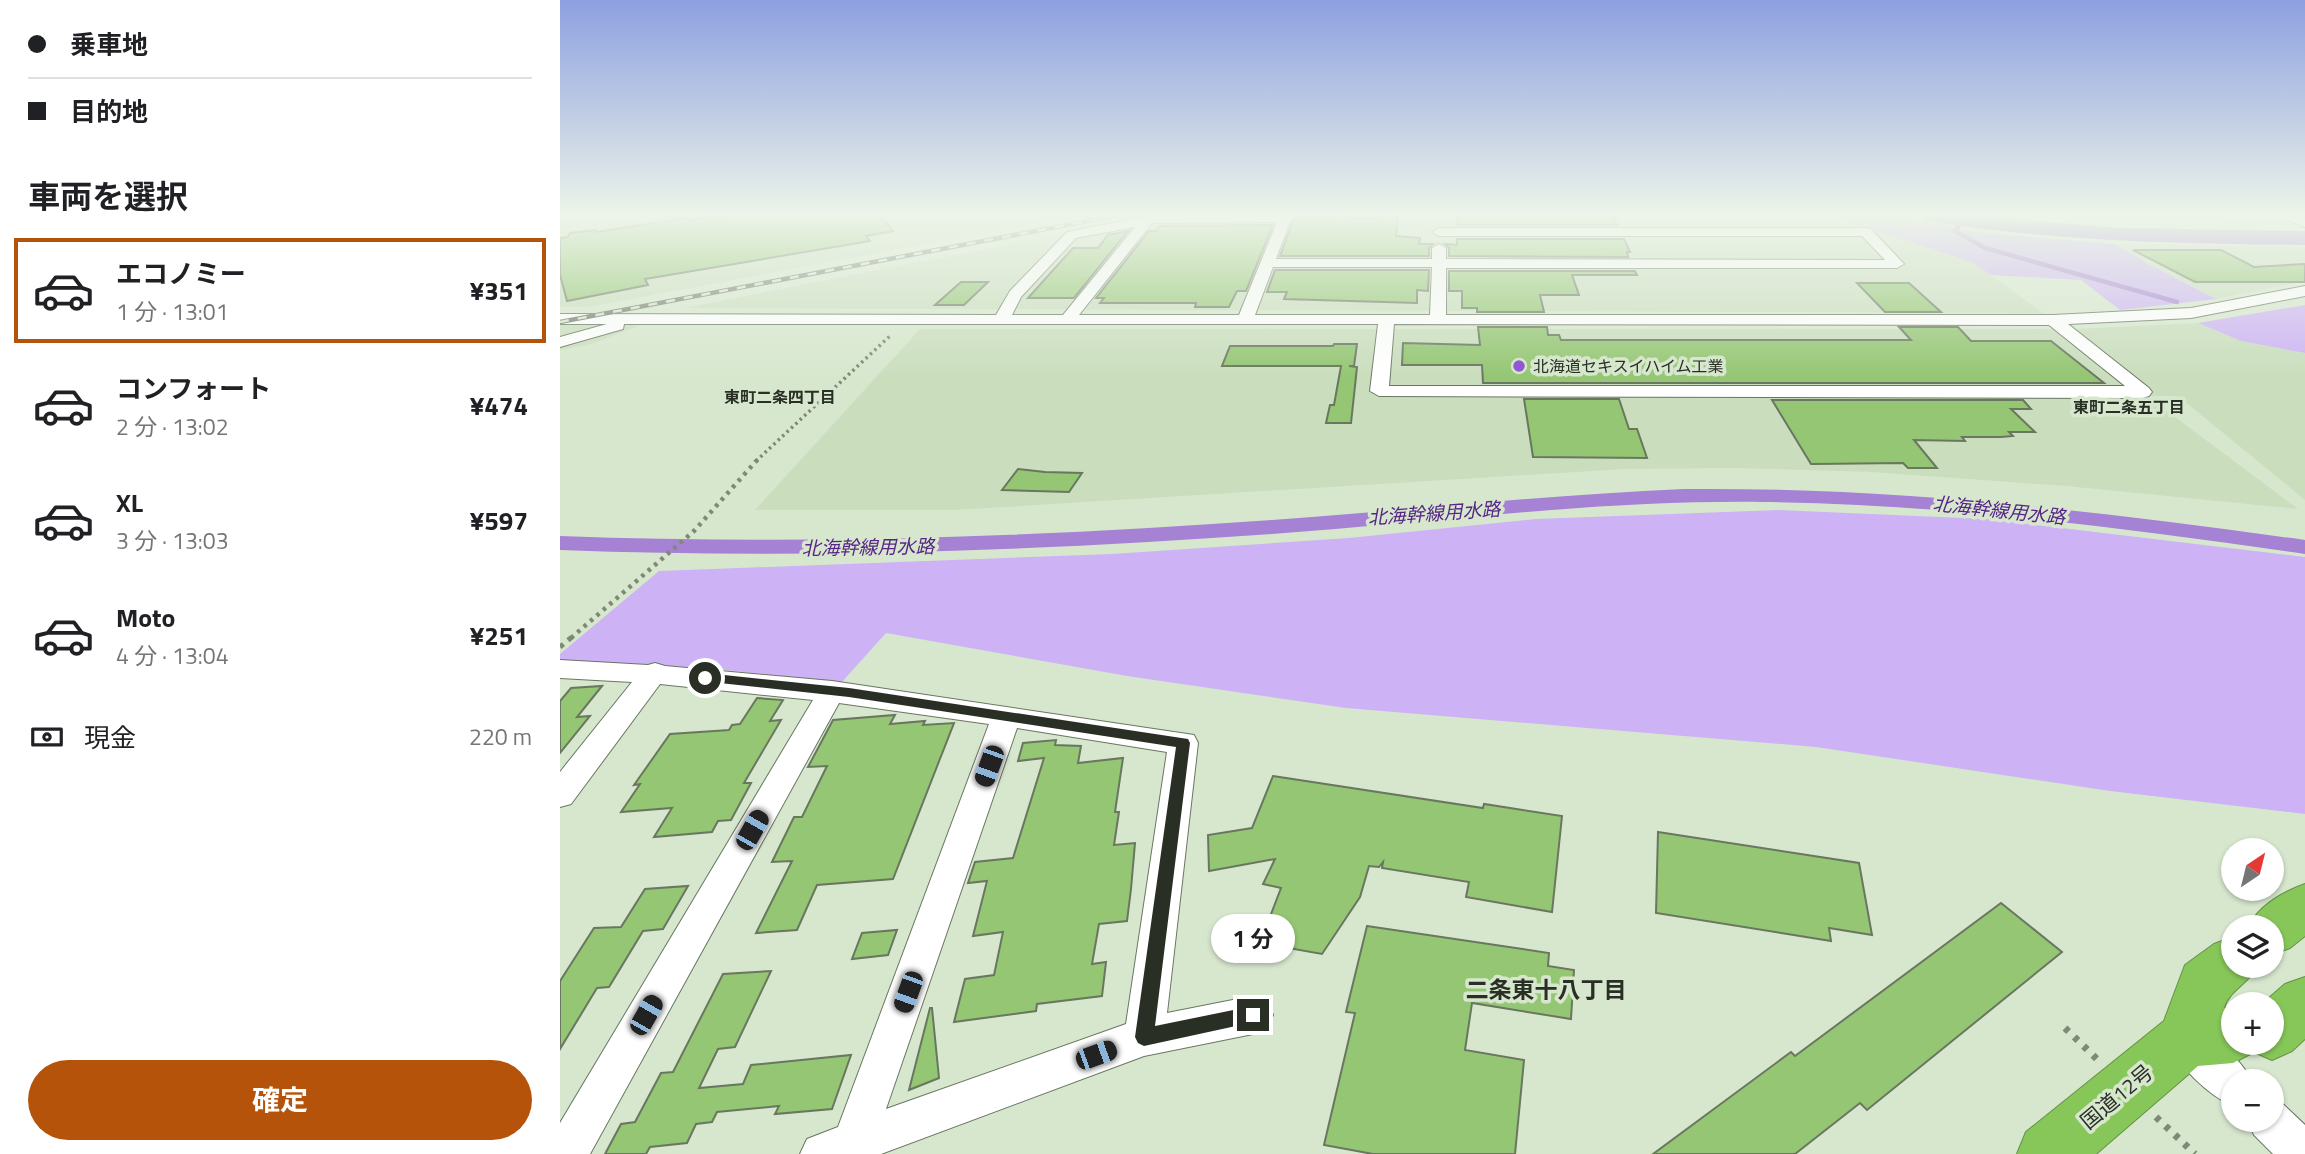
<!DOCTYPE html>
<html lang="ja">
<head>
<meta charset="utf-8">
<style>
  :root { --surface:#fff; --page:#f2f2f2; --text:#202124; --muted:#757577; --line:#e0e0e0; --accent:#b45309 }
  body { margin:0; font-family:"Titillium Web","Noto Sans JP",sans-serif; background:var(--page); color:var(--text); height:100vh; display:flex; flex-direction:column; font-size:26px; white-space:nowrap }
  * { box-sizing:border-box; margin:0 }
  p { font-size:23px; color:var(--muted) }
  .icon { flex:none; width:38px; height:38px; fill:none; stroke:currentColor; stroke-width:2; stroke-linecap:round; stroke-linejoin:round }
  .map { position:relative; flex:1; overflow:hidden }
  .sheet { display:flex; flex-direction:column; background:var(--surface); width:560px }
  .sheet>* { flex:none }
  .top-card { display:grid; align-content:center; height:154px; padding:0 28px; background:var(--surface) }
  .needle { width:46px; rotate:35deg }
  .fabs { position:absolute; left:1661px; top:838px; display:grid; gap:14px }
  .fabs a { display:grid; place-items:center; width:63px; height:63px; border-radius:50%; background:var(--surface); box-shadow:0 2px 5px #0004; font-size:35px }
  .end { position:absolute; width:32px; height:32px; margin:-16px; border:9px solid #292f25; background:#fff; box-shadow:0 0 0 4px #fff }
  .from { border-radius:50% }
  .bubble { position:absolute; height:49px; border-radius:24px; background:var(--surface); box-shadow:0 2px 5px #0004; font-size:23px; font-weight:700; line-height:49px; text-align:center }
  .car { position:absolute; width:21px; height:42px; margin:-21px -10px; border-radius:9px; box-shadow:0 0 5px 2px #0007; background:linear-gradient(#222 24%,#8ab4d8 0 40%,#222 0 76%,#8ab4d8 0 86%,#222 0) }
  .top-card b { display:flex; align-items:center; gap:24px; height:66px; font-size:26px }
  .top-card b+b { border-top:2px solid var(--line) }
  .top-card i { width:18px; height:18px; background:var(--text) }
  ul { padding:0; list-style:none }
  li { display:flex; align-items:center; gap:21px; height:105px; margin:0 14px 10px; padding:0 14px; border:4px solid transparent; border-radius:0px }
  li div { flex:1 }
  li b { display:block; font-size:26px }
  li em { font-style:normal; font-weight:700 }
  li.on { border-color:var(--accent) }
  li>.icon { width:63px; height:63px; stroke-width:1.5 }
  h2 { padding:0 28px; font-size:32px; line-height:84px }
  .pay { display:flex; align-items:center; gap:18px; height:77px; padding:0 28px; font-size:26px }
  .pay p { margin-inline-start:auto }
  .button { display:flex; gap:14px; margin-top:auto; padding:14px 28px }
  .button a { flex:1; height:80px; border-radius:42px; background:var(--accent); color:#fff; font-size:28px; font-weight:700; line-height:80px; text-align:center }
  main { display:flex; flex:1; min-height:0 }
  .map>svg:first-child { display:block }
  .built { fill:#cadebe }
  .green { fill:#cdb3f5 }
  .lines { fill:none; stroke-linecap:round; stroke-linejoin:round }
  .stream { stroke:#a582d4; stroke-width:4.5 }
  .canal { fill:#a582d4; fill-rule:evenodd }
  .river { fill:#a582d4; fill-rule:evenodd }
  .building { fill:#94c673; stroke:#697760; stroke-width:2 }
  .minor-casing { stroke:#697761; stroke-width:2 }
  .highway-casing { stroke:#669247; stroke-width:2 }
  .path-far3 { stroke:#7e8978; stroke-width:3.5; stroke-dasharray:2.5 3.5; stroke-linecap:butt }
  .path-far2 { stroke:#7e8978; stroke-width:4.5; stroke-dasharray:3.5 5; stroke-linecap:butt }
  .path-far1 { stroke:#7e8978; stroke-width:5; stroke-dasharray:4.5 6; stroke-linecap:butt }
  .path { stroke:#7e8978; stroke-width:7; stroke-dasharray:5 8; stroke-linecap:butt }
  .minor { fill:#fff; fill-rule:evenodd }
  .highway { fill:#87c759; fill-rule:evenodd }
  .rail-casing { stroke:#717b6b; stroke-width:4.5 }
  .rail { stroke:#d7e7ce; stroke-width:2.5; stroke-dasharray:9; stroke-linecap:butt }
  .route { fill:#292f25 }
  .poi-dot { fill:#9159d1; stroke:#d7e7ce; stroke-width:2.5 }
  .labels { text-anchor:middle; stroke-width:7; stroke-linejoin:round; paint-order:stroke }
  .far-poi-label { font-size:16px; fill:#292f25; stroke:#d7e7ce; text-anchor:start }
  .far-neighbourhood-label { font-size:16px; font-weight:bold; fill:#292f25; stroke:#d7e7ce }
  .water-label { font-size:19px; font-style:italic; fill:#562586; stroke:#d7e7ce }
  .near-street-label { font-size:21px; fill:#292f25; stroke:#d7e7ce }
  .near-neighbourhood-label { font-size:23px; font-weight:bold; fill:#292f25; stroke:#d7e7ce }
</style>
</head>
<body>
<main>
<section class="sheet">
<div class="top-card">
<b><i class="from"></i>乗車地</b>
<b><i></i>目的地</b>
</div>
<h2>車両を選択</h2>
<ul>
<li class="on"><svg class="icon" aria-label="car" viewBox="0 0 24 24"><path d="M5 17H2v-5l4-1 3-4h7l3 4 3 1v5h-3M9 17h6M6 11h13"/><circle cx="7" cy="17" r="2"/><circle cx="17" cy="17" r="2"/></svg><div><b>エコノミー</b><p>1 分 · 13:01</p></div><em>¥351</em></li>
<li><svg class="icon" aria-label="car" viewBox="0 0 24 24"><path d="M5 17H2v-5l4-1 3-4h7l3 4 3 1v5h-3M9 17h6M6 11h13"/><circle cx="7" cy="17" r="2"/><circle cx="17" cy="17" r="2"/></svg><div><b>コンフォート</b><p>2 分 · 13:02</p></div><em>¥474</em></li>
<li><svg class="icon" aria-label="car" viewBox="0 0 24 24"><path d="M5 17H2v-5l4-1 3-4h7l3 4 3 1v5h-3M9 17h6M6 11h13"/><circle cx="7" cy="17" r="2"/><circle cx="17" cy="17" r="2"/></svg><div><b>XL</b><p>3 分 · 13:03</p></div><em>¥597</em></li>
<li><svg class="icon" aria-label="car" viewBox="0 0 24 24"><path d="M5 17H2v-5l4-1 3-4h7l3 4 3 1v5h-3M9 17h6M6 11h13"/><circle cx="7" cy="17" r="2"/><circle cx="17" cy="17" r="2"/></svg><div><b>Moto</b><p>4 分 · 13:04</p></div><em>¥251</em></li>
</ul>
<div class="pay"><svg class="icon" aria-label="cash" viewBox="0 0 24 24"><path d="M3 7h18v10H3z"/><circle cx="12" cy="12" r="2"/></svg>現金<p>220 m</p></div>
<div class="button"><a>確定</a></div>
</section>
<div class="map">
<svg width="1745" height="1154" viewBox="0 0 1745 1154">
  <rect width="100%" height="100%" fill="#d7e7ce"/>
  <g class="built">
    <polygon points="14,216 517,216 28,307 0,307 0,218"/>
    <polygon points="593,216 1271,216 1413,262 1483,313 125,308"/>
    <polygon points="1495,216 1713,216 1732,225 1524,220"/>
    <polygon points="1556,244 1745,247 1745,281 1656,299 1588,264"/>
    <polygon points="9,322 53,323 79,326 31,344 0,350 0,324"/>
    <polygon points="1638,323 1681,341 1745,353 1745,500 1618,396 1587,396 1738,509 1506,486 1311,472 1176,468 1065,469 395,510 195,510 360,329 1513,329"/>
  </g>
  <g class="green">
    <polygon points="1271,216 1332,216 1421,233 1555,244 1588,264 1656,299 1560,310 1521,280 1431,275 1412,262"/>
    <polygon points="1745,305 1745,353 1681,341 1638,323"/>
    <polygon points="1219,510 1427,519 1745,557 1745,814 1550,791 1256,747 786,708 567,676 326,633 281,683 157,669 0,661 0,654 99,571 552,554 789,538 976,519"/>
  </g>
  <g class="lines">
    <polyline class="stream" points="1402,221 1395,231 1425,248 1617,302"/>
    <path class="canal" d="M1124 489C1333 487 1538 511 1745 540V554C1565 528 1385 504 1203 502 1038 500 875 522 712 534 475 551 238 559 0 550V536C238 545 475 537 712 520 850 510 986 495 1124 489Z"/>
    <path class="river" d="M1362 216H1416L1559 228 1745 231V245C1620 244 1497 241 1373 222L1365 221Z"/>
  </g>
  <g class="building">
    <polygon points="166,216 320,216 333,231 306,236 310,241 85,279 88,285 7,301 0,275 0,238 8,237 10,233 36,230 36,232 125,218 128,220"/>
    <polygon points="738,216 819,219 820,216 838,216 836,236 860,238 859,244 873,244 869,248 869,256 720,256 733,221"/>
    <polygon points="897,216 1053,216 1057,225 898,225"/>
    <polygon points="713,225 686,291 677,291 669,307 635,307 636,303 540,303 544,298 536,298 589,231 596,231 600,226"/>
    <polygon points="568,231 514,298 468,298 513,248 538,248 548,235"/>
    <polygon points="897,239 1064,239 1070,252 1067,252 1068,257 889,256 889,248 885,244 897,245"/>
    <polygon points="1573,250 1661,250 1694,267 1745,264 1745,282 1635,282"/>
    <polygon points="715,270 869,270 868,291 857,290 857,303 724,299 727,292 707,292"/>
    <polygon points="889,271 1075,271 1077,275 1012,275 1019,295 980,295 984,312 917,312 917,308 902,308 902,291 889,291"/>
    <polygon points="401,282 428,282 404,305 375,305"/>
    <polygon points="1297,283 1349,283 1381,312 1325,312"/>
    <polygon points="918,327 987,327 988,335 999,335 1001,340 1351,340 1339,327 1398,327 1411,341 1491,341 1544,383 923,383 922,365 842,365 843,343 920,345"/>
    <polygon points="774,344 797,344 794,366 789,366 797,367 791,423 766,423 770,405 774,405 781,366 662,366 670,346 773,346"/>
    <polygon points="964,399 1059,399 1069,429 1077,429 1087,458 973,457"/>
    <polygon points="1212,400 1463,400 1471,409 1451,409 1475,432 1449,432 1453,436 1441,437 1402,437 1405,441 1354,440 1377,468 1348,468 1343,463 1254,464 1251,464"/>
    <polygon points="458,469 485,472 522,473 509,492 442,490"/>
    <polygon points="42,686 17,717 30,716 0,753 0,701 11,688"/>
    <polygon points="197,698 223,700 210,721 221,720 184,783 191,783 171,820 158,821 152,832 94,837 112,808 61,812 80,784 74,785 110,734 169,730 172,725 180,724"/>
    <polygon points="335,715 330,724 365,721 363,725 394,723 333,879 257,885 237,930 196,933 232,861 212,862 234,817 242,817 267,766 248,767 273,720"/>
    <polygon points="496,740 495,745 521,746 518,763 563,758 555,812 559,812 554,845 575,843 571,889 567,921 539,924 532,964 546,962 542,996 477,1004 476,1011 394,1022 405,979 434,975 443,932 413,936 427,881 408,883 415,862 453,858 484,758 458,761 463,743"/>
    <polygon points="713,776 923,808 924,804 1002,816 992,912 906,897 909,882 822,868 823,862 819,867 809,866 800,897 762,954 700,943 721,888 703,884 715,859 649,871 648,835 692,828"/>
    <polygon points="1098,832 1299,863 1312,935 1269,928 1271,941 1096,913"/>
    <polygon points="128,886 103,929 83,931 49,987 37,988 0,1049 0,981 34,928 61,927 85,889"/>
    <polygon points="1441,903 1502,952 1307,1110 1300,1103 1235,1154 1093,1154 1231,1052 1235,1056"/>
    <polygon points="807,926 989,953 988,966 1014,970 1011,1019 912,1003 905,1050 964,1060 955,1154 813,1154 764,1145 795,1013 786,1012"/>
    <polygon points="337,930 328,955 292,959 302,933"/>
    <polygon points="211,971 175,1047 158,1049 139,1088 183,1084 191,1065 291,1055 272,1109 215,1114 219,1106 157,1112 152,1122 136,1124 127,1143 90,1147 86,1154 45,1154 61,1124 75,1122 101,1073 113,1072 163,974"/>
    <polygon points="370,1008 372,1008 379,1078 349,1090"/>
  </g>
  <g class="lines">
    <defs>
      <g id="minor">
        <path d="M588 216H732L716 259H872V248L879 244 886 248V259L1325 260 1302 236H879L872 232 879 228H1306L1311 229 1344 264 1337 268H886V315H1493L1631 308 1745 286V296L1631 318 1508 324 1589 388 1592 392 1589 396 1583 398 819 396 810 391 818 324H64L63 329 0 347V337L47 324H0V314L436 315 450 291 507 232ZM717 222 679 315H519L592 223ZM575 227 503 315H452L461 297 516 238ZM713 267H872L870 315H695ZM834 324 1489 325 1565 386H829Z"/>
        <polygon points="1723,216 1745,218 1745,227 1725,219"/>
        <path d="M0 660 88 665 95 663 105 666 272 681 634 735 638 743 607 1013 693 996 707 1002 713 1015 707 1028 693 1034 584 1056 321 1154H240L247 1139 278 1127 429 724 279 703 30 1154H0V1123L253 700 100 684 11 804 0 807V772L72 682 0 678ZM457 728 607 752 566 1024 326 1109Z"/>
        <path d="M1628 1022C1649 1031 1683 1060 1692 1082H1673V1106C1648 1095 1619 1067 1608 1042L1614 1028Z"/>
        <polygon points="1712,1100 1724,1105 1745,1125 1745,1154 1713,1154 1694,1135 1688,1120 1712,1120"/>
      </g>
      <g id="highway">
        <path d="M1745 884V936L1730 948 1712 955V928H1688C1698 906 1723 892 1745 884Z"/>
        <path d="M1673 937V966H1697C1689 984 1669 990 1664 1008L1673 1007V1043H1712V1004H1702L1725 984 1745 977V1039L1732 1051 1712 1060 1694 1052 1673 1063 1638 1066 1536 1154H1457L1466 1132 1604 1021 1625 965 1654 944Z"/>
      </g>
    </defs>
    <use href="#minor" class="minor-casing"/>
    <use href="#highway" class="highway-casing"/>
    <polyline class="path-far3" points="196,461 331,335"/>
    <polyline class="path-far2" points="11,638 134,531 198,459"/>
    <polyline class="path-far1" points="0,647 13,636"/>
    <g class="path">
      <polyline points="1505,1028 1540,1062"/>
      <polyline points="1596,1117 1635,1154"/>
    </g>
    <use href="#minor" class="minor"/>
    <use href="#highway" class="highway"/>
    <defs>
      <polyline id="rail" points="0,322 554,216"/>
    </defs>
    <use href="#rail" class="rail-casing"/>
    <use href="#rail" class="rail"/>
  </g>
  <linearGradient id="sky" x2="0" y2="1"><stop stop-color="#8da0e0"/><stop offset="0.57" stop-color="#edf4e9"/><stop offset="1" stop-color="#edf4e9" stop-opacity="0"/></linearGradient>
  <rect width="1745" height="377" fill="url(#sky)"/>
  <polygon class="route" points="145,673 289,688 628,739 630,743 595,1026 693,1006 699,1009 702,1015 699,1021 584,1046 578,1043 575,1037 616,747 289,697 141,681 139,678"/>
  <circle class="poi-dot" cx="959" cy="366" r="7"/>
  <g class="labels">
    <g class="far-poi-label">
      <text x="973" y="372">北海道セキスイハイム工業</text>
    </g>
    <g class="far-neighbourhood-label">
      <text x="220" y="403">東町二条四丁目</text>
      <text x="1569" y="413">東町二条五丁目</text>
    </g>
    <g class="water-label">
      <text transform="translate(1439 510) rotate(6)" y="7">北海幹線用水路</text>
      <text transform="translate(874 513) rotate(-4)" y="7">北海幹線用水路</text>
      <text transform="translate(308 547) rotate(-1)" y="7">北海幹線用水路</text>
    </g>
    <g class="near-street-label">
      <text transform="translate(1557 1097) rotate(-40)" y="7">国道12号</text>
    </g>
    <g class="near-neighbourhood-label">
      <text x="986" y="998">二条東十八丁目</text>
    </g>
  </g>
</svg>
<div class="fabs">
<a><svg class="needle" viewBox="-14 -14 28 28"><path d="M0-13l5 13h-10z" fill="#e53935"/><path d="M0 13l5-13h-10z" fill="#757577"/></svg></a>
<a><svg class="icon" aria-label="layers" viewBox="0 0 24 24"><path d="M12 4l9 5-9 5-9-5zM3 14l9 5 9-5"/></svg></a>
<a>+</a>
<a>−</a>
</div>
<i class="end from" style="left:145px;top:678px"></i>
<i class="end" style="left:693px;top:1015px"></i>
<div class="bubble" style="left:651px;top:914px;width:84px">1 分</div>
<i class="car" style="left:429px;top:766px;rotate:200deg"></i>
<i class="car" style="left:192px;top:830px;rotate:30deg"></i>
<i class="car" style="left:348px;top:992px;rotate:200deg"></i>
<i class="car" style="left:86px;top:1015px;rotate:30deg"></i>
<i class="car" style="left:536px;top:1055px;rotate:70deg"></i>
</div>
</main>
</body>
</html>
